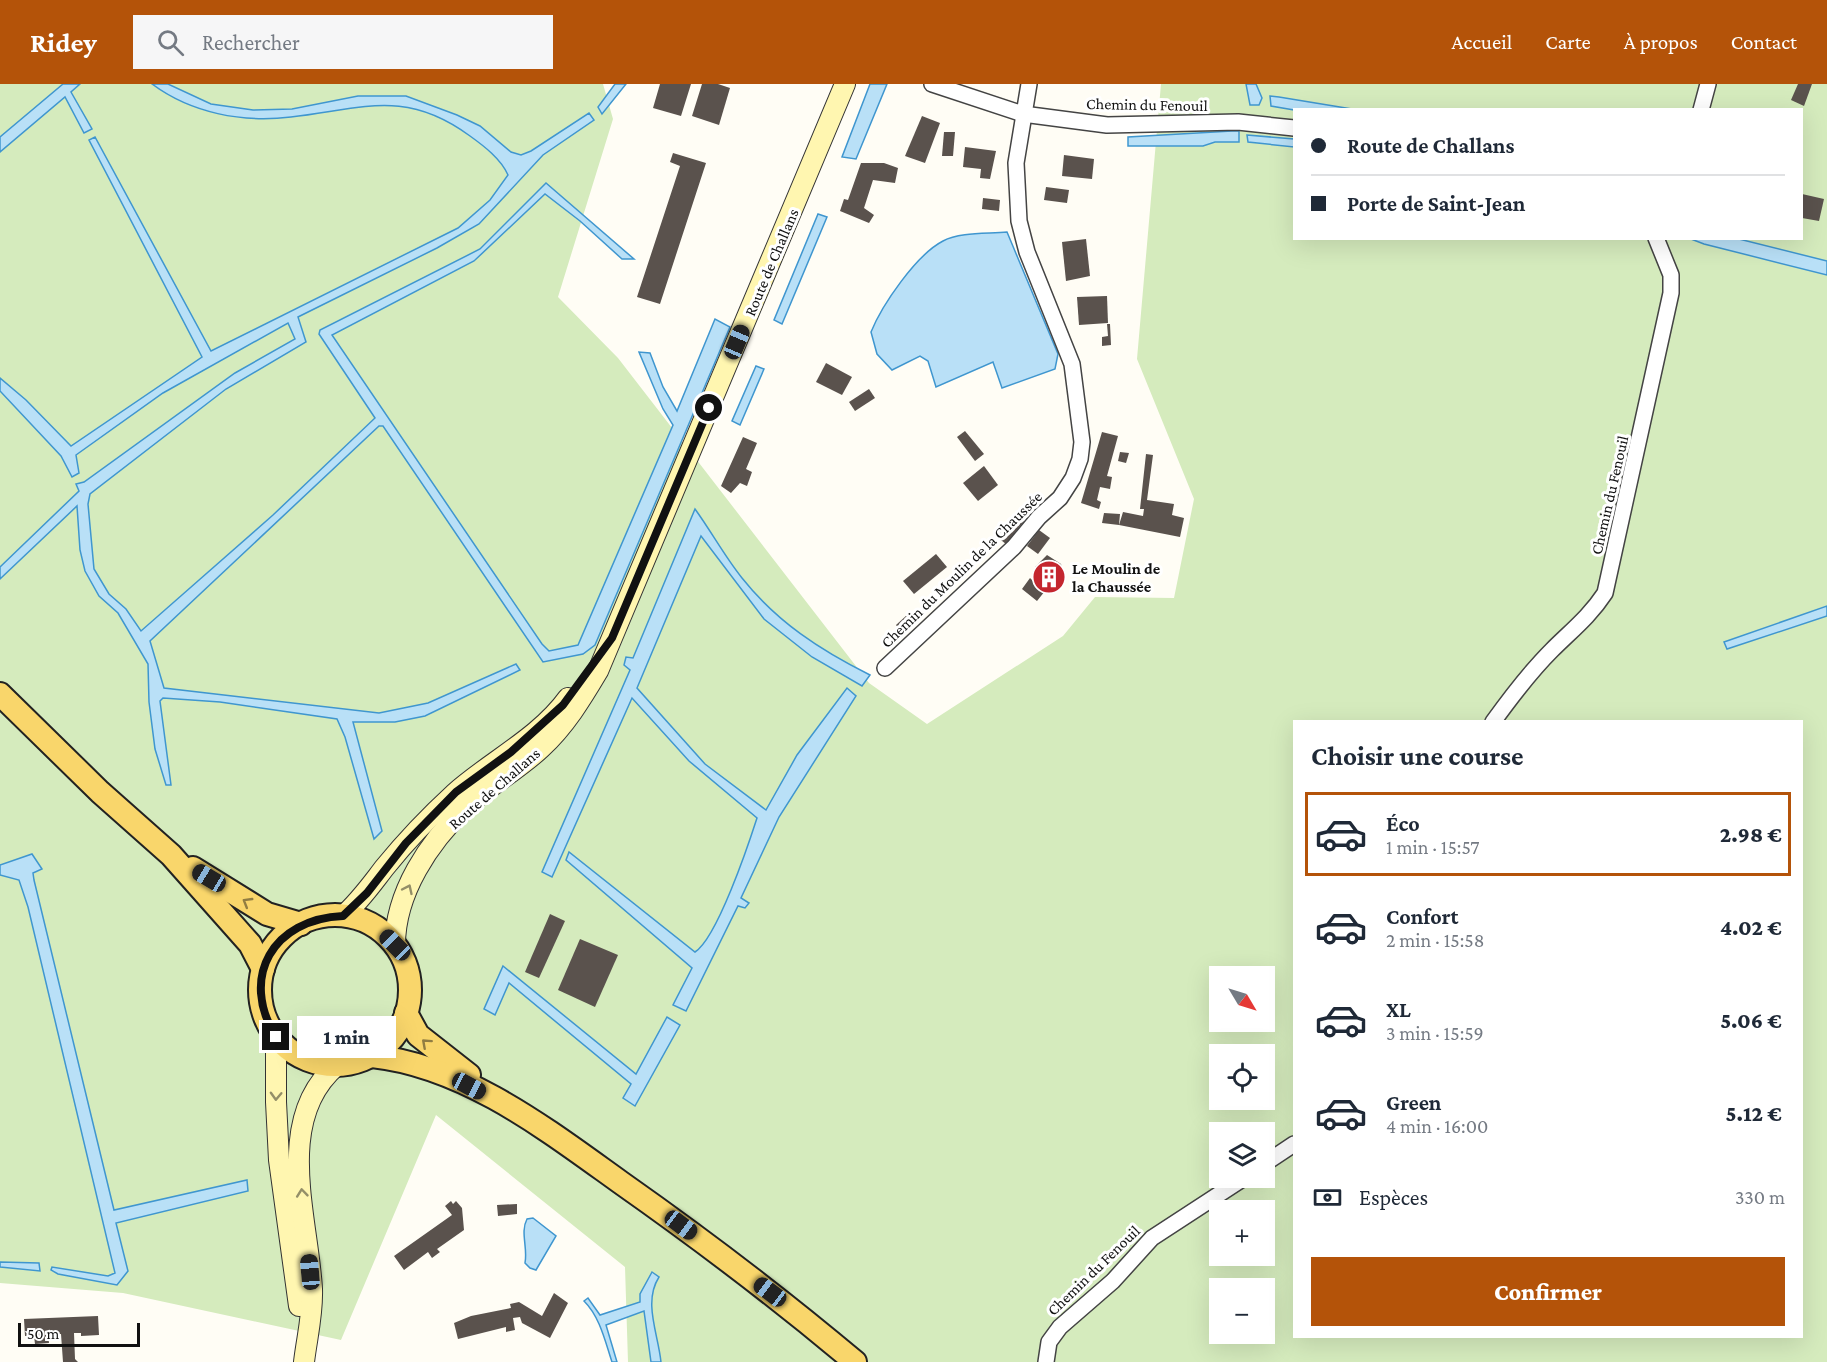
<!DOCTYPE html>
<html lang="fr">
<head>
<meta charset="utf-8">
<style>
  :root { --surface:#fff; --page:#f6f6f7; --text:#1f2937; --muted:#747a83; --line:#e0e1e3; --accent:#b45309 }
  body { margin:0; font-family:"Crimson Pro",serif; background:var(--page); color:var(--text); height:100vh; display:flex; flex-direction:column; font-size:22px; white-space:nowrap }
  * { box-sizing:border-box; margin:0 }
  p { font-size:20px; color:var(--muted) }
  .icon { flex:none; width:33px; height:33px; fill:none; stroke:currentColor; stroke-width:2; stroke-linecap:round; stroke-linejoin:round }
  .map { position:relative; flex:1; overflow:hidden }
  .panel { position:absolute; left:1293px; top:636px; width:510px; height:618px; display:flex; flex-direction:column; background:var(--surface); border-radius:0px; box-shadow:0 6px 24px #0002 }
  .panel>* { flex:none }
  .banner { position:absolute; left:1293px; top:24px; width:510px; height:132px; border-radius:0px; box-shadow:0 6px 24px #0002; display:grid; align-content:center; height:132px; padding:0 18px; background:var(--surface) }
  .needle { width:39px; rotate:128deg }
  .tools { position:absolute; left:1209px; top:882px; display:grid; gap:12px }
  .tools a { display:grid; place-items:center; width:66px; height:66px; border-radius:0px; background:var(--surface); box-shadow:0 6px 24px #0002; font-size:30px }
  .scale { position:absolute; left:18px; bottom:15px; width:122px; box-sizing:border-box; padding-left:6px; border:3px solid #111; border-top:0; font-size:16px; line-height:21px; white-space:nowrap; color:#111; -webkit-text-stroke:4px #fff; paint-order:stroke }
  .end { position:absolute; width:27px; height:27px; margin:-14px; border:8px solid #111; background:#fff; box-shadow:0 0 0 3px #fff }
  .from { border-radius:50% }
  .bubble { position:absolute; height:42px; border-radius:0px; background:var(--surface); box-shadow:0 6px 24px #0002; font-size:20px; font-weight:800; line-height:42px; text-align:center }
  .car { position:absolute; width:18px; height:36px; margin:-18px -9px; border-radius:8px; box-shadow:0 0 4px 2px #0007; background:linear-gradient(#222 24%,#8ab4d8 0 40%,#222 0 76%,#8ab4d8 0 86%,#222 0) }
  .banner b { display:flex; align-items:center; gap:21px; height:57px; font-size:22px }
  .banner b+b { border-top:2px solid var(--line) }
  .banner i { width:15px; height:15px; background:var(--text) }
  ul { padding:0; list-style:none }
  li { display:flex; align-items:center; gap:18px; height:84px; margin:0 12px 9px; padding:0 6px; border:3px solid transparent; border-radius:0px }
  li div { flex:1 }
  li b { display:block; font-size:22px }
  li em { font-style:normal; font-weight:800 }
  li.on { border-color:var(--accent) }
  li>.icon { width:54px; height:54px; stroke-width:1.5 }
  h2 { padding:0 18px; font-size:27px; line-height:72px }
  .pay { display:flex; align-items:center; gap:15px; height:66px; padding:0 18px; font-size:22px }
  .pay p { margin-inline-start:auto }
  .action { display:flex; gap:12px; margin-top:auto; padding:12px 18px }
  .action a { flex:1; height:69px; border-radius:0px; background:var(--accent); color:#fff; font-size:24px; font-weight:800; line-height:69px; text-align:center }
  header { display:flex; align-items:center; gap:36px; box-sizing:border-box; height:84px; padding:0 30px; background:var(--accent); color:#fff }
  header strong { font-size:28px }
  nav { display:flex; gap:33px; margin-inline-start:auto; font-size:21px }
  .search { width:420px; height:54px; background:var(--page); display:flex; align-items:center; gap:15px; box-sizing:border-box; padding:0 21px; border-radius:0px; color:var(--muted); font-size:22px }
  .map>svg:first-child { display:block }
  .green { fill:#d5ebbd; fill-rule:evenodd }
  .water { fill:#b9e0f7; stroke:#3f96cf; stroke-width:1.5 }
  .building { fill:#5a524d }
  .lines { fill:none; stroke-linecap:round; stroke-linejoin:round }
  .street-casing { stroke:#444; stroke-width:18 }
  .secondary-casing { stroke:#333; stroke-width:22 }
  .primary-casing { stroke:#222; stroke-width:26 }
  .street { stroke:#fff; stroke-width:15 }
  .secondary { stroke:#fff6b0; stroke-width:20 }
  .primary { stroke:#f9d66b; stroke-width:22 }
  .oneway { stroke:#948f68 }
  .oneway2 { stroke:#917d42 }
  .route { stroke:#111; stroke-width:8 }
  .labels { text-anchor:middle; stroke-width:6; stroke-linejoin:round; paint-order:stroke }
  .street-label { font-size:16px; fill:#111; stroke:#fff }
  .poi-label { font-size:16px; font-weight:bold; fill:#111; stroke:#fff; text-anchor:start }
</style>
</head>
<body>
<header>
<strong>Ridey</strong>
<div class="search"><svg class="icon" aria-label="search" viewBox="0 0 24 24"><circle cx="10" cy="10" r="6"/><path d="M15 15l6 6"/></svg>Rechercher</div>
<nav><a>Accueil</a><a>Carte</a><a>À propos</a><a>Contact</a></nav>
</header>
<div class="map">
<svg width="1827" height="1278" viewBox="0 0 1827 1278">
  <rect width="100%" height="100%" fill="#fffdf5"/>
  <path class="green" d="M0 0H603L613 35 558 213 618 274 869 599 927 640 1063 552 1095 513 1174 514 1194 415 1137 275 1161 0H1827V1278H628L625 1183 436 1031 341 1256 123 1209 0 1199ZM1294 26H1802V154H1294ZM1294 638H1802V1252H1294ZM1220 892H1264V938H1220ZM1220 970H1264V1016H1220ZM1220 1048H1264V1094H1220ZM1220 1126H1264V1172H1220ZM1220 1204H1264V1250H1220Z"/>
  <g class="water">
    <polygon points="63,0 80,0 71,8 92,45 84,49 65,13 0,68 0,53"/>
    <path d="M152 0H168L211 20 253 26 292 25 358 12H406L457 31 480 42 511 68 521 71 531 67 589 29 594 36 543 71 479 140 437 164 298 233 306 258 226 305 90 410 88 420 94 485 109 510 126 525 141 547 273 431 375 334 319 250 320 246 480 165 546 99 634 175H622L580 137 545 110 474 177 332 251 542 560 549 567 578 561 673 341 663 325 639 268 650 269 663 303 677 327 715 235 730 243 595 561 583 570 543 578 383 342H379L150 557 164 604 379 629 428 619 516 580 520 586 425 632 395 638H353L382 747 374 755 345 653 337 635 220 618 163 614 160 617 171 701H166L155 665 149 618 148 580 118 529 99 512 85 487 80 466 77 422 0 495V483L79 407 76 400 84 398 235 289 295 255 288 239 163 309 76 371 79 389 72 393 61 372 0 307V294L26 316 71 362 202 273 89 56 95 53 211 267 458 144 490 116 508 91C501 75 484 62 470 52 405 4 362 25 291 33 242 39 191 29 152 0Z"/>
    <polygon points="615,0 626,0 602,30 598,23"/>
    <polygon points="870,0 887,0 856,75 842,73"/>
    <polygon points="1246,0 1256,0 1262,14 1259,21 1250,21"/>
    <polygon points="1270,12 1279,13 1352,25 1294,26 1271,22"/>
    <polygon points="1232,47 1239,47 1239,58 1215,58 1203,62 1128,62 1128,53"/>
    <polygon points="1247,51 1294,55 1294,63 1248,58"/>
    <polygon points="818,130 827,133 782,240 774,236"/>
    <path d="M1007 148 1058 270 1055 285 1002 304 993 278 936 303 928 277 920 272 892 286 877 270 871 248C882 221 916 171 943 157 960 148 988 150 1007 148Z"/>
    <polygon points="1691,155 1739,155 1827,177 1827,191 1704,160"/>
    <polygon points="756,282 764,285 740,341 732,337"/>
    <path d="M695 425C711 447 725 473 742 494 777 538 820 566 870 591L862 602 812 573 764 535 701 452 637 604 705 680 766 726 797 671 847 604 856 612 779 733 741 814 749 819 745 824 738 822 686 927 673 921 692 884 566 776 569 768 695 868C717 854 748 762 757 734L689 677 632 614 552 793 542 788 630 586 624 581 626 573 633 574Z"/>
    <polygon points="1827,522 1827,532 1727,565 1724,558"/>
    <polygon points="32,770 42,785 33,789 34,796 114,1126 247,1096 248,1107 116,1139 128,1187 117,1201 58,1190 51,1186 52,1183 108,1192 115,1189 28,823 19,796 0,791 0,781"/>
    <polygon points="503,882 636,990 667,933 680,941 635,1022 623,1014 631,1000 509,899 495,931 484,925"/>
    <path d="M533 1134 556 1152 536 1186 530 1184 525 1179C528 1164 520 1148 527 1135Z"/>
    <polygon points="0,1178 39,1179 40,1187 0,1183"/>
    <path d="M652 1188 659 1193C643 1218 658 1249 661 1278H651L644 1227 606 1241 617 1278H612C605 1257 600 1233 584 1217L588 1214 600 1231 640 1218V1210Z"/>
  </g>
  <g class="building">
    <polygon points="660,0 691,0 681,32 653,24"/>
    <polygon points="702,0 718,0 730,4 719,41 692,32"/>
    <polygon points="1798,0 1812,0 1804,22 1791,16"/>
    <polygon points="922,32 940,39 925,79 905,72"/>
    <polygon points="944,48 955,48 953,72 942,72"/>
    <polygon points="965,63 996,67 990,95 980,94 981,85 963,83"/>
    <polygon points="673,69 706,79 660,220 637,213 680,82 670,78"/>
    <polygon points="1064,71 1094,75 1092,95 1062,92"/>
    <polygon points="861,79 884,79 898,84 895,99 873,96 864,124 874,131 869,139 840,127 844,115 848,116"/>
    <polygon points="1046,103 1069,106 1067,119 1044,116"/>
    <polygon points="1802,110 1824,115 1819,137 1802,134"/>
    <polygon points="983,114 1000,116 999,127 982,125"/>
    <polygon points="1086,155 1090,192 1066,197 1062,158"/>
    <polygon points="1107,212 1108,239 1079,241 1077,213"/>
    <polygon points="1107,240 1110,240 1111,261 1102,262 1102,253 1108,252"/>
    <polygon points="826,279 852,293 842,311 816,298"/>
    <polygon points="869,305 875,314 855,327 849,318"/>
    <polygon points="965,347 984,370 975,377 957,353"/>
    <polygon points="1102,348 1118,352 1107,392 1112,393 1110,405 1100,403 1097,416 1101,418 1099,425 1081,419"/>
    <polygon points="743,353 757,359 746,385 752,388 747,402 740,399 731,409 721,402"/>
    <polygon points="1120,368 1129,369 1126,379 1118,377"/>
    <polygon points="1146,370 1153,371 1147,416 1174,420 1172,431 1184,434 1180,453 1119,441 1123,428 1143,432 1144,425 1140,425"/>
    <polygon points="984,382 998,401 978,417 963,399"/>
    <polygon points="1104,429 1120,430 1119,441 1102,439"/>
    <polygon points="1015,430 1024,437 1006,460 997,453"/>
    <polygon points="1039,446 1050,454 1038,470 1027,462"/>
    <polygon points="936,470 947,483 914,510 903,497"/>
    <polygon points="1047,471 1061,480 1063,487 1048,509 1045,507 1037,517 1022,505 1030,494 1034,498 1040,490 1035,483"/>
    <polygon points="907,531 914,539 902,549 896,541"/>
    <polygon points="550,830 565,837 539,894 525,888"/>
    <polygon points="580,855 618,871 595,923 558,906"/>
    <polygon points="451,1117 453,1120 456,1117 462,1124 464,1146 437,1165 440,1168 432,1174 428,1168 404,1186 394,1172 452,1131 445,1122"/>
    <polygon points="517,1120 517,1130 498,1132 497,1121"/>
    <polygon points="554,1209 568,1219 550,1254 522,1239 520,1233 513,1234 515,1246 506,1248 506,1243 458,1255 454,1239 471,1232 511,1224 510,1220 519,1218 542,1232"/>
    <polygon points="98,1232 99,1251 81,1252 81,1249 74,1249 75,1275 78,1278 63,1278 61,1250 48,1251 49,1259 35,1260 34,1252 25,1252 24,1235"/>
  </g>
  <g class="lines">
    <defs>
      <g id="street">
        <polyline points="932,0 1023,30 1107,41 1238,38 1294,44"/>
        <polyline points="1701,26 1708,0"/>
        <polyline points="885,584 1014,463 1039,433 1060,414 1073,394 1080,375 1082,358 1072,280 1027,168 1019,137 1016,79 1029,0"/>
        <path d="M1493 638C1511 613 1530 588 1552 566 1571 547 1590 532 1605 509L1671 209V191L1656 154"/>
        <polyline points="1264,1080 1294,1060"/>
        <polyline points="1046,1278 1049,1258 1060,1243 1113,1197 1152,1154 1244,1094"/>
      </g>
      <g id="secondary">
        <path d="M343 832C360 817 371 801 385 783 406 757 430 732 455 709 491 677 539 654 568 614"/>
        <path d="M395 861C395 809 429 758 466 723 489 701 518 686 541 664 565 642 582 614 598 587L845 0"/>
        <polyline points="276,953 276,1018 279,1076 299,1222"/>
        <path d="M304 1278C307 1253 313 1230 312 1205 308 1133 273 1035 337 981"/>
      </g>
      <g id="primary">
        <polyline points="0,610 100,708 171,771 250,860 263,885"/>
        <polyline points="193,784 267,830 301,840"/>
        <circle cx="335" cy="906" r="75"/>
        <polyline points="406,929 418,951 469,991"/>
        <path d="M372 972C465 982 546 1045 620 1098 701 1155 779 1214 855 1278"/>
      </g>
    </defs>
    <use href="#street" class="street-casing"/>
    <use href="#secondary" class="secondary-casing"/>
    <use href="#primary" class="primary-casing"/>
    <use href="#street" class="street"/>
    <use href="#secondary" class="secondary"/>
    <use href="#primary" class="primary"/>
  </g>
  <defs><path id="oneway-chevron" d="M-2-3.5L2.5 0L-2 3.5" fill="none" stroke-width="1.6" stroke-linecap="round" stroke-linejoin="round" transform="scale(1.5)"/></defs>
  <g class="oneway">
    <use href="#oneway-chevron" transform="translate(408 805) rotate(-65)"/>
    <use href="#oneway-chevron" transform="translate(276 1012) rotate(92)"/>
    <use href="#oneway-chevron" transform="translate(302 1109) rotate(-96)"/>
  </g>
  <g class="oneway2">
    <use href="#oneway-chevron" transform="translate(247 818) rotate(-149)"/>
    <use href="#oneway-chevron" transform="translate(426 959) rotate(-138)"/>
  </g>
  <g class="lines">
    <path class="route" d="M276 953C239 893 273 835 343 832L367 809 406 759 456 708 511 668 563 621 612 554 709 324"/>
  </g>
  <defs>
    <symbol id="building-disc" viewBox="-11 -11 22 22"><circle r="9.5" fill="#c4262e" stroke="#fff"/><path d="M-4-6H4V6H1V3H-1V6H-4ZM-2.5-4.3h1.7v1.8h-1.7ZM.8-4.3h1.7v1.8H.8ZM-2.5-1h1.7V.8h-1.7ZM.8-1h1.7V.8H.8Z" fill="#fff"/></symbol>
  </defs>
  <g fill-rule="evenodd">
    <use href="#building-disc" x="1030" y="474" width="38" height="38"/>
  </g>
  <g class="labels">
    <g class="street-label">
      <text transform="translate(1147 20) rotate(1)" y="6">Chemin du Fenouil</text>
      <text transform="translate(771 178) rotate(-67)" y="6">Route de Challans</text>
      <text transform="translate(1609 411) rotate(-77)" y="6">Chemin du Fenouil</text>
      <text transform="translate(961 485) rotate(-44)" y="6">Chemin du Moulin de la Chaussée</text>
      <text transform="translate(494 704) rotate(-41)" y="6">Route de Challans</text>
      <text transform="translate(1093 1186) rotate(-44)" y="6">Chemin du Fenouil</text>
    </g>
    <g class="poi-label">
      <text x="1072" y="490">Le Moulin de<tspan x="1072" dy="18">la Chaussée</tspan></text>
    </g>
  </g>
</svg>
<div class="tools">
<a><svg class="needle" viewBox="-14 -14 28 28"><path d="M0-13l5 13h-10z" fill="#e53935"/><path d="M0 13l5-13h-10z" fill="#747a83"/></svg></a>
<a><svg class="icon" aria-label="locate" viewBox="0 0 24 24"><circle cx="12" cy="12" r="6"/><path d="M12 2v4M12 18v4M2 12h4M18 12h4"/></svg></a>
<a><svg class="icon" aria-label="layers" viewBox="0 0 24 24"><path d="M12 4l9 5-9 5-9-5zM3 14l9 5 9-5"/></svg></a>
<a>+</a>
<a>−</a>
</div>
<div class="scale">50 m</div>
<i class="end from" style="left:709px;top:324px"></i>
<i class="end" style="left:276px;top:953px"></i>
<div class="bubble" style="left:297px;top:932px;width:99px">1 min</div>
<i class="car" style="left:737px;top:258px;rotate:23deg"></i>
<i class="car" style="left:209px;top:794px;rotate:301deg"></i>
<i class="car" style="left:395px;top:861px;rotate:315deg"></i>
<i class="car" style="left:469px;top:1002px;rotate:118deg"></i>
<i class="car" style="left:681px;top:1141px;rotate:127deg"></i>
<i class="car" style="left:310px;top:1188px;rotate:355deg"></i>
<i class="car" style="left:770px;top:1208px;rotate:307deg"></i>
<div class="banner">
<b><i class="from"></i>Route de Challans</b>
<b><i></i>Porte de Saint-Jean</b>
</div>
<section class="panel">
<h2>Choisir une course</h2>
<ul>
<li class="on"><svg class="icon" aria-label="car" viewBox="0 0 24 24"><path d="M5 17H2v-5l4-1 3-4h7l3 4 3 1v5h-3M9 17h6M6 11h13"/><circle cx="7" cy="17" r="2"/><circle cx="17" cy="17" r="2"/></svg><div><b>Éco</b><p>1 min · 15:57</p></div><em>2.98 €</em></li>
<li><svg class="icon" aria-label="car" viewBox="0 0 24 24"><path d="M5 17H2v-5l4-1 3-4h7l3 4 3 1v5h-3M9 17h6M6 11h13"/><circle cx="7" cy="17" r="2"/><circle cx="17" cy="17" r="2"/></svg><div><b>Confort</b><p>2 min · 15:58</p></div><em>4.02 €</em></li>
<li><svg class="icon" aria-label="car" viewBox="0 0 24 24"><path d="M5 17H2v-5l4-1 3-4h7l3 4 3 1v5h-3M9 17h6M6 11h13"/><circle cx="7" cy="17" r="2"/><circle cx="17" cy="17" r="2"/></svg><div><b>XL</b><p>3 min · 15:59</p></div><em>5.06 €</em></li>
<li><svg class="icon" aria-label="car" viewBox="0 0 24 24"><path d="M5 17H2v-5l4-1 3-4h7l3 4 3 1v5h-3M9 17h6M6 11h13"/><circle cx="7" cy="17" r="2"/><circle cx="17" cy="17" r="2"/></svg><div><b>Green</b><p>4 min · 16:00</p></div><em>5.12 €</em></li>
</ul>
<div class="pay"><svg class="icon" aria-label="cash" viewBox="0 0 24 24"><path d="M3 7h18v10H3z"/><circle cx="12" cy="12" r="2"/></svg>Espèces<p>330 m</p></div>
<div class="action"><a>Confirmer</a></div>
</section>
</div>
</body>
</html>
